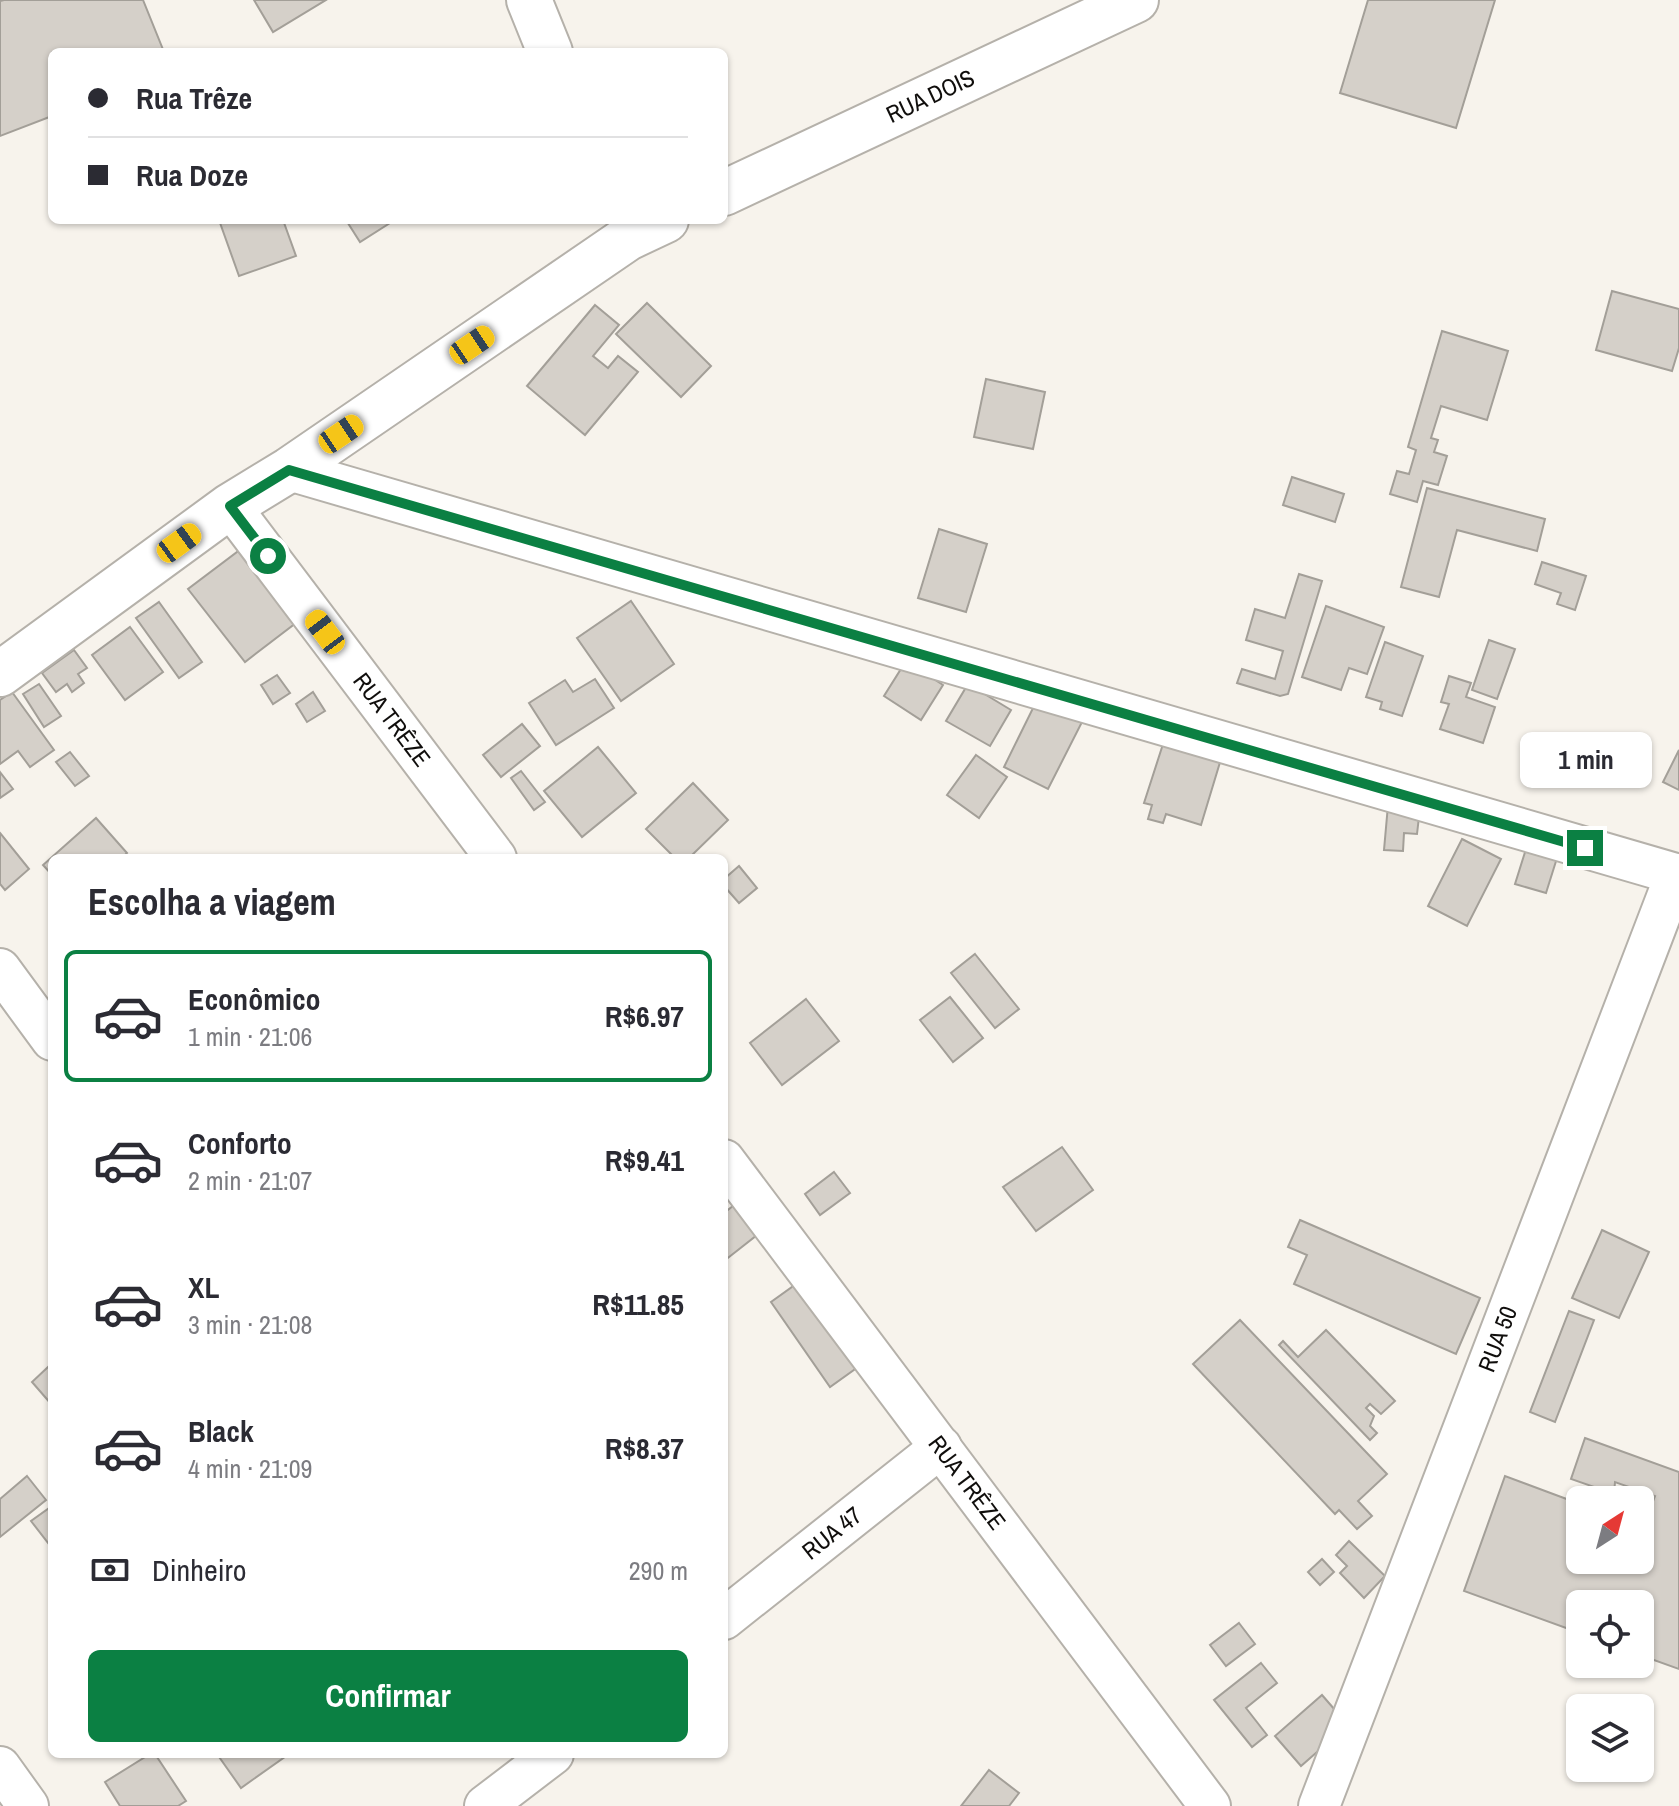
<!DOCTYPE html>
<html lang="pt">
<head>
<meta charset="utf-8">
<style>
  :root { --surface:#fff; --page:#f7f7f7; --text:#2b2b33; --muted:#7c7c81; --line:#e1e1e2; --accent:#0b8043 }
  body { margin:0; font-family:"Archivo Narrow",sans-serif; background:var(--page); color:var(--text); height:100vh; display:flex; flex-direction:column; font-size:30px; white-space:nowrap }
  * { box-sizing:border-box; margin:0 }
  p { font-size:26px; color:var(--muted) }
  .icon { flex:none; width:44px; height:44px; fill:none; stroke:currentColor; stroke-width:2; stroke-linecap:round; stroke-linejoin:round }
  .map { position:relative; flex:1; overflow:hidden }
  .details { position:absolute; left:48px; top:854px; width:680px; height:904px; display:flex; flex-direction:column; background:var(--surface); border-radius:12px; box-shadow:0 2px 6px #0004 }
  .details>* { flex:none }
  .top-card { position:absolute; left:48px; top:48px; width:680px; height:176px; border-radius:12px; box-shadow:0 2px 6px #0004; display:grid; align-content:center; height:176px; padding:0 40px; background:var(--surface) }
  .needle { width:52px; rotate:36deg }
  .buttons { position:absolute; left:1566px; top:1486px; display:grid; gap:16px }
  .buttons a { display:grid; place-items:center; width:88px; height:88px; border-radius:12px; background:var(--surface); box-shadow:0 2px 6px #0004; font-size:40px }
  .end { position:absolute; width:36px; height:36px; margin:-18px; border:10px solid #0b8043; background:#fff; box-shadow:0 0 0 4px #fff }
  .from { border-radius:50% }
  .bubble { position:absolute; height:56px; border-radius:12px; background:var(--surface); box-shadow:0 2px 6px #0004; font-size:26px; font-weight:800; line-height:56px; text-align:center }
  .car { position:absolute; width:24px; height:48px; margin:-24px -12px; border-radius:10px; box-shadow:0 0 6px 2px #0007; background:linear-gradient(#f5c518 24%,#345 0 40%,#f5c518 0 76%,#345 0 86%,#f5c518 0) }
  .top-card b { display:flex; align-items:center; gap:28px; height:76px; font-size:30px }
  .top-card b+b { border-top:2px solid var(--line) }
  .top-card i { width:20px; height:20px; background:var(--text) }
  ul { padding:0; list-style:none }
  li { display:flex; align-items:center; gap:24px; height:132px; margin:0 16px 12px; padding:0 24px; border:4px solid transparent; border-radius:12px }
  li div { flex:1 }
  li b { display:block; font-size:30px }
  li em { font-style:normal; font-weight:800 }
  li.on { border-color:var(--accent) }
  li>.icon { width:72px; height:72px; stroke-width:1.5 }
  h2 { padding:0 40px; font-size:36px; line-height:96px }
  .pay { display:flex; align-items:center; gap:20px; height:88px; padding:0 40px; font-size:30px }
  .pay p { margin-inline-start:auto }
  .button { display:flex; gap:16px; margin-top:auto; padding:16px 40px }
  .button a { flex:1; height:92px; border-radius:12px; background:var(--accent); color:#fff; font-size:32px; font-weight:800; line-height:92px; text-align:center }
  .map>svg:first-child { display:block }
  .building { fill:#d5d0c9; stroke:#a39f98; stroke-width:2 }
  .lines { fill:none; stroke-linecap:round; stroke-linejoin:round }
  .street-casing { stroke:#b5b1aa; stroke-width:44 }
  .secondary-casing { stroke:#b5b1aa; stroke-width:48 }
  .street { stroke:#fff; stroke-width:40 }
  .secondary { stroke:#fff; stroke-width:44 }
  .route { stroke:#0b8043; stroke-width:10 }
  .labels { text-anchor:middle; stroke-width:6; stroke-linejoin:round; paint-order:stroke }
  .street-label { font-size:24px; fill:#100e0c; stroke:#f7f3ec }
</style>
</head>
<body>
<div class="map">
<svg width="1679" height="1806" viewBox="0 0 1679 1806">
  <rect width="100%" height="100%" fill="#f7f3ec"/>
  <g class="building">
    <polygon points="4,0 143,0 164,52 52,52 52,116 0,136 0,1"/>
    <polygon points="254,0 326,0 273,32"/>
    <polygon points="1368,0 1495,0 1456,128 1340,93"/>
    <polygon points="219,220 283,220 296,256 239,276"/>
    <polygon points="346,220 388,220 390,223 360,242"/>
    <polygon points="1612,291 1679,309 1679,348 1672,371 1596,350"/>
    <polygon points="647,303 711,366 681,397 616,334"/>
    <polygon points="595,305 619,325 593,356 608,368 618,356 638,372 585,435 527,386"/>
    <polygon points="1442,331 1508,351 1487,420 1441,406 1431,438 1438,440 1434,452 1447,456 1438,485 1423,481 1417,502 1390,494 1397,471 1409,474 1416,450 1408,447"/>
    <polygon points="986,379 1045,392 1033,449 974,437"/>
    <polygon points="1292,477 1344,494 1335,522 1283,505"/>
    <polygon points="1427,488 1545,519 1537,551 1457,530 1439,597 1401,587"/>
    <polygon points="939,529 987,544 966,612 918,598"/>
    <polygon points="249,543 305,616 245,662 188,589"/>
    <polygon points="1542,562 1586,576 1575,610 1557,604 1561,593 1535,584"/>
    <polygon points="1299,574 1322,581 1288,694 1280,696 1237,683 1242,669 1275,679 1283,651 1246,640 1255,609 1285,618"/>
    <polygon points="631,601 674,664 621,701 577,638"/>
    <polygon points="159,602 202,662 179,678 136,618"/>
    <polygon points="1326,606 1384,627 1367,674 1349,668 1341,690 1302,677"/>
    <polygon points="130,627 163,672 125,700 92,655"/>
    <polygon points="1489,640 1515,649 1497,699 1472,690"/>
    <polygon points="1385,642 1423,656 1402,716 1380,709 1382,702 1366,697"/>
    <polygon points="74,650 87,668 78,674 84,683 72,692 67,684 56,692 42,673"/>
    <polygon points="906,661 943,685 921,720 884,696"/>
    <polygon points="277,675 290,693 273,704 261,685"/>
    <polygon points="1449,676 1471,683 1466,697 1495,707 1483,743 1440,729 1449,704 1441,702"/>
    <polygon points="595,679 614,708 556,745 529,703 565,680 573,692"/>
    <polygon points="39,684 61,716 44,727 23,694"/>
    <polygon points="968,684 1011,710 990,746 946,721"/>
    <polygon points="12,692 54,750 30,767 18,751 0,764 0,700"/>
    <polygon points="313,692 325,711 307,722 296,704"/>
    <polygon points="1037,700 1082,722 1048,789 1004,767"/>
    <polygon points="522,724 540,746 501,777 483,755"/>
    <polygon points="1164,741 1221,759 1201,825 1166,814 1163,823 1148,819 1152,805 1144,803"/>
    <polygon points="598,747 636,793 582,837 544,791"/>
    <polygon points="1679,750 1679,790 1663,782"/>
    <polygon points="70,752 89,776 75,786 56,762"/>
    <polygon points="976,755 1007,777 979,818 947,795"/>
    <polygon points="521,771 545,802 534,810 511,778"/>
    <polygon points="0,772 13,789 0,798"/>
    <polygon points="693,783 728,820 689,858 675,858 646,829"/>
    <polygon points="1388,805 1420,808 1417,834 1404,833 1403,851 1384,850"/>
    <polygon points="96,818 127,853 122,858 52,858 52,875 43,865"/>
    <polygon points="0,833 29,869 5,890 0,884"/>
    <polygon points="1462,839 1501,859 1467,926 1428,906"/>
    <polygon points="1526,849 1557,858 1546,893 1515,884"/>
    <polygon points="739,866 757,888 739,903 724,886 724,879"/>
    <polygon points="975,954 1019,1009 995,1028 951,973"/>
    <polygon points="950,997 983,1038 953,1062 920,1020"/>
    <polygon points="806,999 839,1041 782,1085 750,1043"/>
    <polygon points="1062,1147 1093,1190 1036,1231 1003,1187"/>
    <polygon points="834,1172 850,1193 820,1215 805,1194"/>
    <polygon points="733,1206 757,1235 724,1261 724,1213"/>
    <polygon points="1300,1220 1480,1298 1456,1354 1294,1284 1307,1255 1288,1247"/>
    <polygon points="1602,1230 1649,1252 1619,1318 1572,1298"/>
    <polygon points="799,1282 858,1367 830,1387 771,1302"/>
    <polygon points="1569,1311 1594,1320 1555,1422 1530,1412"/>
    <polygon points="1240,1320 1387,1474 1358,1501 1372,1516 1357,1529 1339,1510 1335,1514 1193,1364"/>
    <polygon points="1326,1330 1395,1401 1381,1414 1370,1404 1366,1408 1374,1416 1370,1426 1377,1433 1370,1440 1279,1345 1283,1341 1298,1357"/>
    <polygon points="48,1367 52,1372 52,1405 32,1382"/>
    <polygon points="1585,1438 1679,1472 1679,1669 1640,1655 1640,1604 1580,1604 1580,1633 1464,1591 1505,1476 1580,1504 1580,1560 1640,1560 1640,1526 1643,1527 1655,1496 1615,1482 1614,1494 1571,1479"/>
    <polygon points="27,1476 46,1500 0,1537 0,1499"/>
    <polygon points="52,1506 52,1548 31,1521"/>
    <polygon points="1349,1541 1385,1576 1364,1598 1340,1573 1347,1566 1336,1555"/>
    <polygon points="1322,1559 1334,1572 1320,1585 1308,1572"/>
    <polygon points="1239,1623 1255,1644 1226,1666 1210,1645"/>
    <polygon points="1261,1663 1277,1683 1246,1708 1267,1735 1252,1747 1214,1700"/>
    <polygon points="1322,1695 1348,1725 1301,1766 1275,1736"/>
    <polygon points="150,1754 155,1754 186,1801 178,1806 120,1806 105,1782"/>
    <polygon points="217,1754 289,1754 241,1788"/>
    <polygon points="989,1770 1019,1793 1009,1806 961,1806"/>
  </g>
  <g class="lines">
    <defs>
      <g id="street">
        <polyline points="289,470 1679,875"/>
        <path id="s1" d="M230 506 496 858"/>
        <polyline points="0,969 52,1040"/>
        <path id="s2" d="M724 1160 1210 1806"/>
        <path id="s3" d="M724 1619 941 1447"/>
        <polyline points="0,1767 28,1806"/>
        <polyline points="485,1806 553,1754"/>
        <path id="s4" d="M1319 1806 1676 874"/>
      </g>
      <g id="secondary">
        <polyline points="529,0 550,52"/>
        <path id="s5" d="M724 193 1136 0"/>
        <polyline points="0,674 230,506 289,470 628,238 666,220"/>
      </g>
    </defs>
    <use href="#street" class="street-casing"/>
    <use href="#secondary" class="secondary-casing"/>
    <use href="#street" class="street"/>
    <use href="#secondary" class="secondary"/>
  </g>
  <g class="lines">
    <polyline class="route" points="268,556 230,506 289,470 1585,848"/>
  </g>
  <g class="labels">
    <g class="street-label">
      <text dy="8" stroke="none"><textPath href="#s5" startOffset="228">RUA DOIS</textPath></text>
      <text dy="8" stroke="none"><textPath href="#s1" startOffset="268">RUA TRÊZE</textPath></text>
      <text dy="8" stroke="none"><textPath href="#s4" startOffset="500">RUA 50</textPath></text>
      <text dy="8" stroke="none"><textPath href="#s2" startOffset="404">RUA TRÊZE</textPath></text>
      <text dy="8" stroke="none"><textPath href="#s3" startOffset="138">RUA 47</textPath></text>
    </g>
  </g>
</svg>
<div class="buttons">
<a><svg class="needle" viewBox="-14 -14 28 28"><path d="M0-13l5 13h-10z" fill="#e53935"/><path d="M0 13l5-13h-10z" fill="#7c7c81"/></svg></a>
<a><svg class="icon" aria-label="locate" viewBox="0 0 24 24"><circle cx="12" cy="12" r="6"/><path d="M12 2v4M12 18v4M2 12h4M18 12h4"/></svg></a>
<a><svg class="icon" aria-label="layers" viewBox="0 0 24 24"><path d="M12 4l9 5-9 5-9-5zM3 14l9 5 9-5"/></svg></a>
</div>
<i class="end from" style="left:268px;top:556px"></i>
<i class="end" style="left:1585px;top:848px"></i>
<div class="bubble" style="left:1520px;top:732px;width:132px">1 min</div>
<i class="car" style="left:472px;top:345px;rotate:56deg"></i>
<i class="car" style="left:341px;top:434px;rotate:56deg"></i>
<i class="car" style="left:179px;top:543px;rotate:54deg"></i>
<i class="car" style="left:325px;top:632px;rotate:323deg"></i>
<div class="top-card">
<b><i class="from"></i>Rua Trêze</b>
<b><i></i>Rua Doze</b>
</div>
<section class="details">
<h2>Escolha a viagem</h2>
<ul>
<li class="on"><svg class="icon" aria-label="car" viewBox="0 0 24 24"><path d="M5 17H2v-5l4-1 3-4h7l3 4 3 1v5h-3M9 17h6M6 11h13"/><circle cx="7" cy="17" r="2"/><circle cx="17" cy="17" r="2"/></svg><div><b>Econômico</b><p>1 min · 21:06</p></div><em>R$6.97</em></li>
<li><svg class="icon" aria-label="car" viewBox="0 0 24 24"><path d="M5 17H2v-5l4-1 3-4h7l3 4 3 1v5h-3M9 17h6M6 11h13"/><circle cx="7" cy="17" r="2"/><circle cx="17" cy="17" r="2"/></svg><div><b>Conforto</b><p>2 min · 21:07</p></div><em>R$9.41</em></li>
<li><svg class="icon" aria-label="car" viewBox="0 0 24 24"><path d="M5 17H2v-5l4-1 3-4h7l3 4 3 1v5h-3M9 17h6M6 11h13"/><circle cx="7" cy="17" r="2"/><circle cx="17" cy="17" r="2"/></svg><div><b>XL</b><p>3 min · 21:08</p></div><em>R$11.85</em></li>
<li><svg class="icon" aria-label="car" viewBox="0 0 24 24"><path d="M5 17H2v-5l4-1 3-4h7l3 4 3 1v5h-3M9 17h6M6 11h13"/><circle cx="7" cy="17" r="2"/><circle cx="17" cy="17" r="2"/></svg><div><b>Black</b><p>4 min · 21:09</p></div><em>R$8.37</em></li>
</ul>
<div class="pay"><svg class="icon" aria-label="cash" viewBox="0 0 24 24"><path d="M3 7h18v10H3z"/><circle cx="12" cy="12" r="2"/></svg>Dinheiro<p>290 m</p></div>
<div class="button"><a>Confirmar</a></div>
</section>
</div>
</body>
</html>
